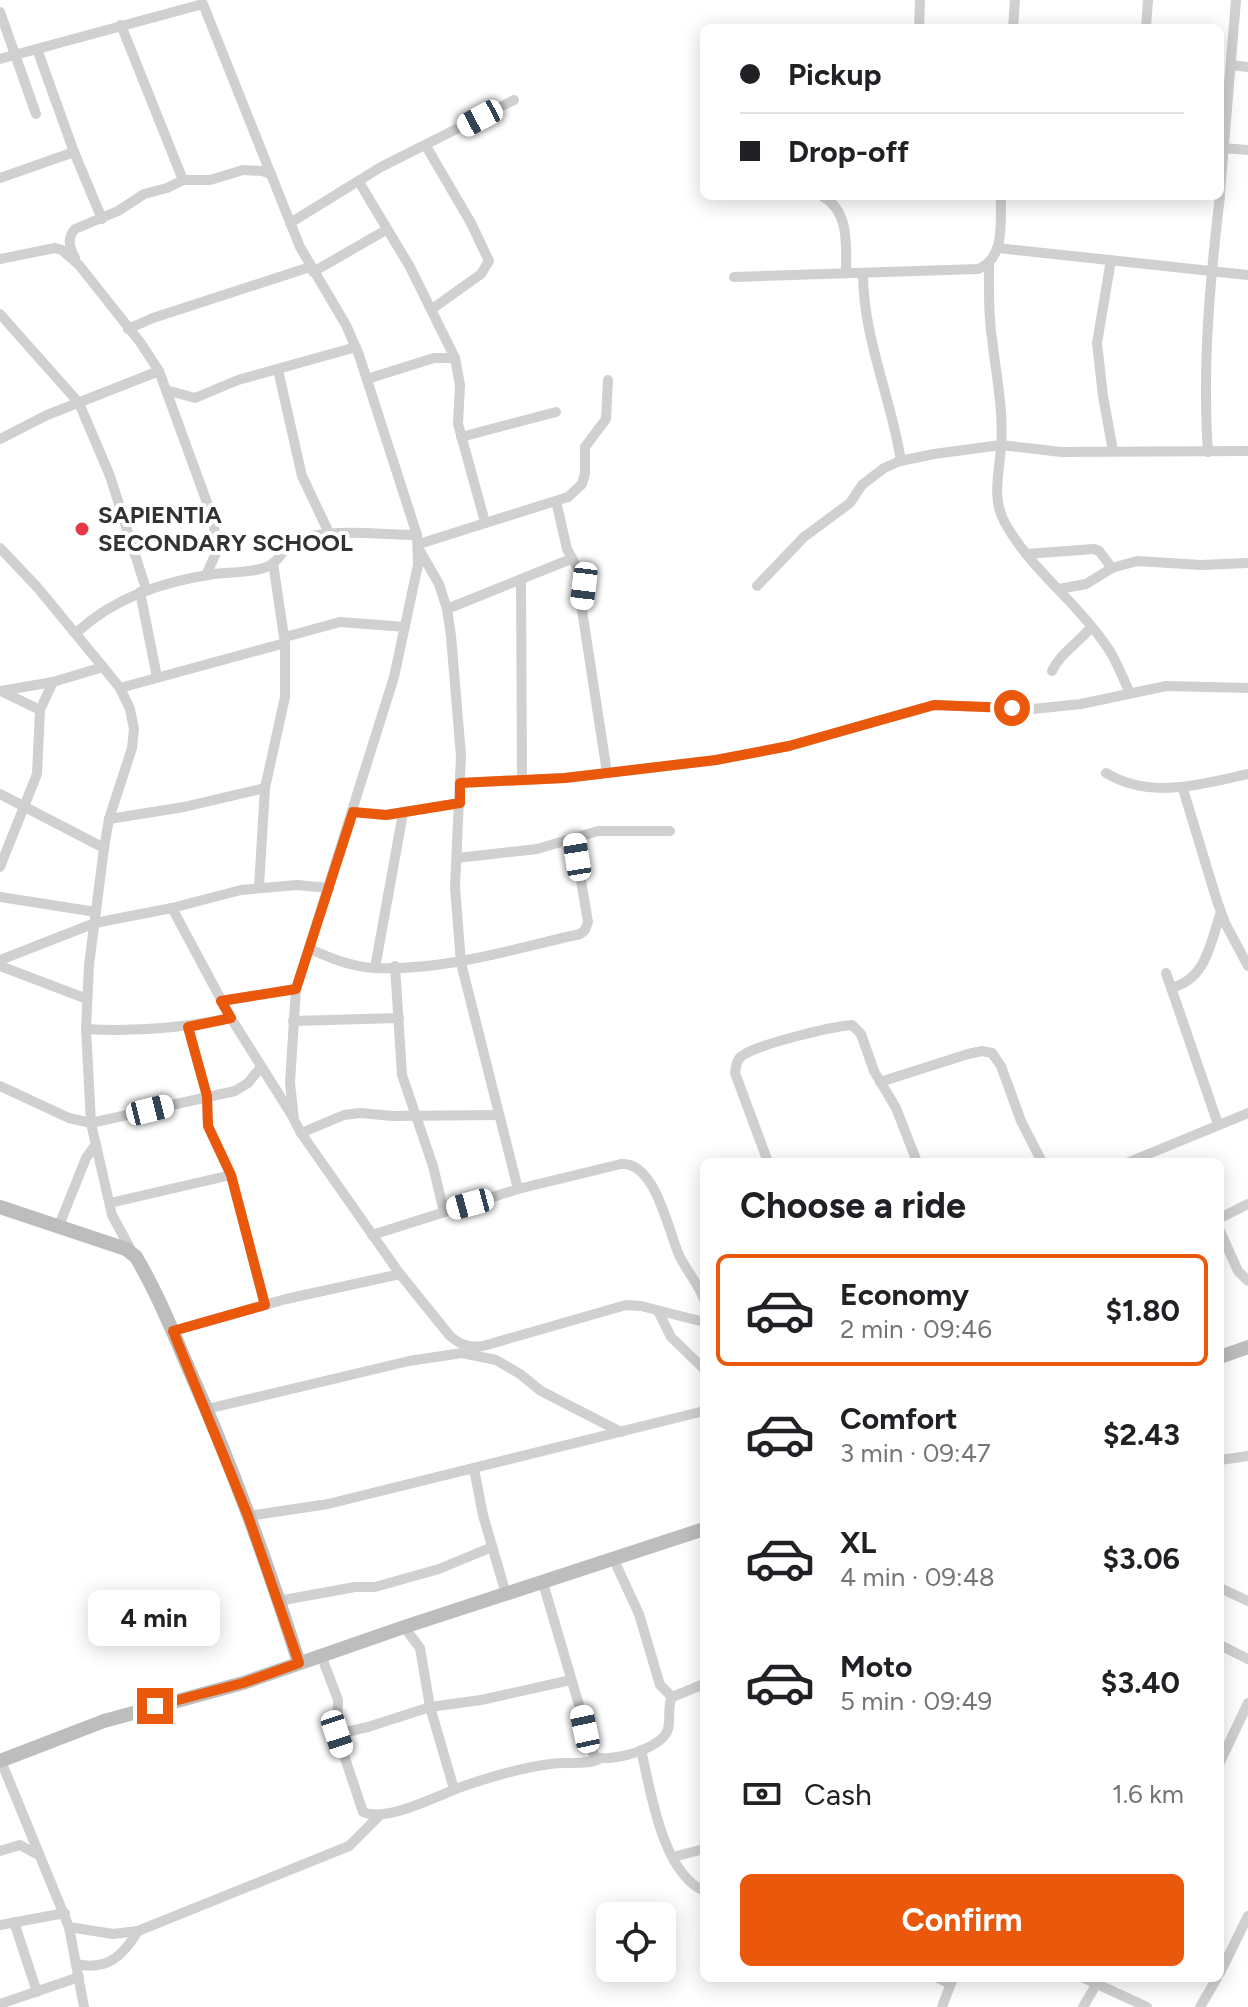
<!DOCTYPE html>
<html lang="en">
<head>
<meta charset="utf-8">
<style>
  :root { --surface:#fff; --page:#f2f2f2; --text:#202124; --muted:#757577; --line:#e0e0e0; --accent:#ea580c }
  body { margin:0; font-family:Figtree,sans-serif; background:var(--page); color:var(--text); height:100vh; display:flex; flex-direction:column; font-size:30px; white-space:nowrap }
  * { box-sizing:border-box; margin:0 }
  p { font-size:26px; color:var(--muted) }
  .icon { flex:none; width:44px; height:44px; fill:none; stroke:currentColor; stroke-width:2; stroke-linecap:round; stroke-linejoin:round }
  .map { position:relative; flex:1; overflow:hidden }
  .details { position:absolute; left:700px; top:1158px; width:524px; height:824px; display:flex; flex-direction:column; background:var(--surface); border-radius:12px; box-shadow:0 4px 20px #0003 }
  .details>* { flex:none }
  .top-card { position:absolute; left:700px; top:24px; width:524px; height:176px; border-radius:12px; box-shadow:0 4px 20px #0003; display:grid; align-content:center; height:176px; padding:0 40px; background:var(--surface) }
  .buttons { position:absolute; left:596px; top:1902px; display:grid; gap:16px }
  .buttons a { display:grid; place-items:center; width:80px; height:80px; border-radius:12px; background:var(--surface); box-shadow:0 4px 20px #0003; font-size:40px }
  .end { position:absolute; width:36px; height:36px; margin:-18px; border:10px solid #ea580c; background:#fff; box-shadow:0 0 0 4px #fff }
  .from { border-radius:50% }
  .bubble { position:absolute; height:56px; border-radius:12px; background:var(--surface); box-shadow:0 4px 20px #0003; font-size:26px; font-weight:700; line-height:56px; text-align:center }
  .car { position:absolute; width:24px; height:48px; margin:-24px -12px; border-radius:10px; box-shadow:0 0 6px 2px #0007; background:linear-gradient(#fff 24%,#345 0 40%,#fff 0 76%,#345 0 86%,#fff 0) }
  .top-card b { display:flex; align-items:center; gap:28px; height:76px; font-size:30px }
  .top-card b+b { border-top:2px solid var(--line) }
  .top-card i { width:20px; height:20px; background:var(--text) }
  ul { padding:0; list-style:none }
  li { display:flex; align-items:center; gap:24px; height:112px; margin:0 16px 12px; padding:0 24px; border:4px solid transparent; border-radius:12px }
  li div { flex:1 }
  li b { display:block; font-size:30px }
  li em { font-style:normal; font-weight:700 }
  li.current { border-color:var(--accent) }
  li>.icon { width:72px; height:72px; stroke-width:1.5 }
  h2 { padding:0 40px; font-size:36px; line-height:96px }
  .pay { display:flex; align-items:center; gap:20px; height:88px; padding:0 40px; font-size:30px }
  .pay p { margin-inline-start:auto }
  .button { display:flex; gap:16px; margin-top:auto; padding:16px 40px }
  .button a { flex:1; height:92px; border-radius:12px; background:var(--accent); color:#fff; font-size:32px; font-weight:700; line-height:92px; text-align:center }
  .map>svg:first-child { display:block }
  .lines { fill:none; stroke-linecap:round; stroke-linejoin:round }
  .street { stroke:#d0d0d0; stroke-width:10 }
  .secondary { stroke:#bdbdbd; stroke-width:14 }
  .route { stroke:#ea580c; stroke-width:10 }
  .poi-dot { fill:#e63946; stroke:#fff; stroke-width:3 }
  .labels { text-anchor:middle; stroke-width:8; stroke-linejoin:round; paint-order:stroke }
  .poi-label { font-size:24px; font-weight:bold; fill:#333; stroke:#fff; text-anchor:start }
</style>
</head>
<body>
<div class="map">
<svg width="1248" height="2007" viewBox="0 0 1248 2007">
  <rect width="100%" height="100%" fill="#fff"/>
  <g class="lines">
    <g class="street">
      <polyline points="0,12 36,114"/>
      <polyline points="121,25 183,180"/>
      <polyline points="919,28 920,0"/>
      <polyline points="1013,28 1015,0"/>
      <polyline points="1146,28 1148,0"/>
      <polyline points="37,49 74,152 102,219"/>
      <path d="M0 59 203 4 300 247 346 325 359 355 417 535 418 565 394 677 296 989 290 1083 294 1120 301 1133 400 1274 450 1336C461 1345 468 1348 483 1346L626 1305 641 1306 704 1322"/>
      <polyline points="1231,65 1248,67"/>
      <polyline points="426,146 471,223 489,261 481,274 432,309"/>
      <polyline points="1222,148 1248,150"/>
      <polyline points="0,178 74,152"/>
      <polyline points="359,182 410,267 455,358 460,385 458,424 485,522"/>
      <polyline points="1220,192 1236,0"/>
      <path d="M822 196C850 211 846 245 846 273"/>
      <polyline points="290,223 381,167 514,100"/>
      <polyline points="998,248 1248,275"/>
      <path d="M75 258C69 247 67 238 75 229L118 211 144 194 167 188 183 180H210L243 170 262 171 271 174"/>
      <polyline points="0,259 55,248 62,250 79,265 140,342 159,371 213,519 217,551 206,575"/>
      <polyline points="1111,260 1097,343 1103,396 1113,451"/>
      <path d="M989 264C989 289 988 314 992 338 996 375 1004 411 1001 448 999 473 992 498 1004 521 1029 568 1075 600 1105 644 1116 658 1122 677 1130 693"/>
      <polyline points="313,272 386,230"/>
      <path d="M863 273C863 338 891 397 901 461"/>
      <path d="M734 277 978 269C1006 258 1000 222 1001 196"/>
      <polyline points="0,314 79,403 110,476 146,589"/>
      <polyline points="128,329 153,318 310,267"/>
      <polyline points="278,370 302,476 330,535"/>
      <polyline points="367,379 434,358 455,358"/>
      <polyline points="166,390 195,398 238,380 356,347"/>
      <polyline points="461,437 556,412"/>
      <polyline points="0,439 47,415 159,371"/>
      <path d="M1208 452C1202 367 1210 280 1220 196"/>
      <polyline points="556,501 567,549 584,580 582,610 607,773"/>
      <polyline points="419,544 568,497 582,484 585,474 585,447 606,419 608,380"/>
      <polyline points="0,548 37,587 103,667 120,688 130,709 134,729 132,748 109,819 104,848 89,965 86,1029 91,1123 112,1215 131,1250"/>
      <polyline points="1026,554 1094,549 1099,551 1112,568"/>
      <polyline points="521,579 522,780"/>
      <polyline points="757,586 804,537 850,503 862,485 884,468 900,461 934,454 1001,445 1061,452 1248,451"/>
      <polyline points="1059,589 1086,584 1112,568 1137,561 1201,565 1248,563"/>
      <polyline points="140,592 157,677"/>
      <polyline points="447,609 571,559"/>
      <path d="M76 633C115 597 162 582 214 574 230 572 254 573 269 566 280 561 284 546 295 541 326 527 382 535 417 535"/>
      <polyline points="285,637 340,622 405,627"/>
      <path d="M1052 671C1061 652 1079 643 1091 627"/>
      <polyline points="120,688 285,643"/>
      <polyline points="0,691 53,682 103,667"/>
      <polyline points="3,692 40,710"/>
      <path d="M1106 773C1151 800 1201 784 1248 774"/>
      <polyline points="460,783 565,778 716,760 789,746 934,705 1033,709 1081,704 1166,686 1248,688"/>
      <polyline points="1183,789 1217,901 1225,923 1248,966"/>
      <polyline points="0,794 104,848"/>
      <polyline points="353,812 386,815 460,803"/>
      <polyline points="109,819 184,807 265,788"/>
      <polyline points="457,858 537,849 598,831 670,831"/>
      <polyline points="0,867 37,774 40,710 53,682"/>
      <polyline points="259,887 265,788 285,697 285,643 273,563"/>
      <polyline points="0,897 96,912"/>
      <polyline points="172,908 231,1018 293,1117"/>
      <path d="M310 949C330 958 352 967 375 968 446 971 512 949 580 934L585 930 588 922 574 839"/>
      <polyline points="0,960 95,923 172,908 241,890 297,885 329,888"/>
      <polyline points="0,966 87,999"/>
      <polyline points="395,966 402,1075 433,1166 444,1212"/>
      <polyline points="375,968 403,813"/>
      <polyline points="1166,973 1218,1124"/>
      <path d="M1171 988C1207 979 1210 943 1221 912"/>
      <polyline points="221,1001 296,989"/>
      <polyline points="293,1021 399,1018"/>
      <polyline points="188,1027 207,1096 208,1126 231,1175 265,1305"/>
      <path d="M86 1029C136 1032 182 1028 231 1018"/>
      <polyline points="880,1082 968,1054 982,1051 992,1053 1001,1066 1021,1121 1042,1162"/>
      <polyline points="0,1086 69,1118 91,1123 235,1091 248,1083 261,1067"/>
      <polyline points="301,1133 344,1115 360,1113 393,1116 498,1115"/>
      <path d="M768 1162 735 1073C736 1067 736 1060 742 1056 758 1044 830 1027 852 1025L861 1034 874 1071 896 1108 917 1162"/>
      <polyline points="1129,1162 1248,1113"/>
      <path d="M518 1189 621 1164C655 1161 668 1230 679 1255 686 1270 698 1283 704 1299"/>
      <polyline points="110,1203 231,1175"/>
      <polyline points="1220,1218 1248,1204"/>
      <polyline points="58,1228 86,1158 96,1144"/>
      <polyline points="1220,1231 1238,1271 1248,1281"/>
      <polyline points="372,1235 518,1189 461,963 455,887 461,756 451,636 447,609 439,584 420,551"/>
      <polyline points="658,1311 671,1337 704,1369"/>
      <polyline points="173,1331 286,1299 400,1274"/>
      <polyline points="207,1409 409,1361 462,1353 496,1360 520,1374 541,1391 621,1432"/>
      <polyline points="1220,1460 1248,1456"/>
      <polyline points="474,1469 483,1515 506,1594"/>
      <polyline points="248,1516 328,1504 704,1411"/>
      <polyline points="613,1558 639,1614 660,1685 672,1697"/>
      <path d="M543 1583 594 1756C609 1764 664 1748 668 1729 671 1718 667 1707 672 1697L704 1684"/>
      <polyline points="1220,1588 1248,1601"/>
      <polyline points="278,1601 355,1587 375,1587 439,1569 492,1547"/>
      <polyline points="404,1627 420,1648 430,1707 454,1789"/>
      <polyline points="1220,1645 1248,1659"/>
      <path d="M321 1655 338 1700 337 1734 363 1812C387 1823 440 1794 464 1786 493 1776 520 1768 550 1764 566 1761 585 1766 599 1759"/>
      <polyline points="337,1734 368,1727 430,1707 481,1700 571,1680"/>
      <path d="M641 1750C651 1792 662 1872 704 1891"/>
      <polyline points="1,1761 69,1927 84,2007"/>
      <polyline points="1220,1762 1248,1703"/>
      <polyline points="0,1851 20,1845 38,1855"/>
      <polyline points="673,1857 704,1849"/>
      <polyline points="14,1922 37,1992"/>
      <polyline points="0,1925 65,1913"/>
      <polyline points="69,1927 113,1934 138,1931 349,1846 379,1816"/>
      <path d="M76 1964C107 1971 123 1956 138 1931"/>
      <polyline points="1220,1973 1248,1916"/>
      <polyline points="938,1978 950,1984"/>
      <polyline points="1084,1978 1147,2007"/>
      <polyline points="0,2004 79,1977"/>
      <polyline points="942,2007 953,1978"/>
      <polyline points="1083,2007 1100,1978"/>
      <polyline points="1200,2007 1217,1978"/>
    </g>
    <g class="secondary">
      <path d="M0 1207 126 1249 136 1257C158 1294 174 1335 191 1374 233 1468 268 1565 299 1663"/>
      <polyline points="1220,1357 1248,1347"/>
      <polyline points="0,1761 104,1721 243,1683 404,1627 704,1529"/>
    </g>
  </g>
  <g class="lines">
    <polyline class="route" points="155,1706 243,1683 299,1663 248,1516 173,1331 265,1305 231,1175 208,1126 207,1096 188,1027 231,1018 221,1001 296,989 353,812 386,815 460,803 460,783 565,778 716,760 789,746 934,705 1012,708"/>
  </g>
  <circle class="poi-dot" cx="82" cy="529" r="8"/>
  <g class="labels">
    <g class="poi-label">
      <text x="98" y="523">SAPIENTIA<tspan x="98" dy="28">SECONDARY SCHOOL</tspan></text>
    </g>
  </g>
</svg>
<div class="buttons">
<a><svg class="icon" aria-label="locate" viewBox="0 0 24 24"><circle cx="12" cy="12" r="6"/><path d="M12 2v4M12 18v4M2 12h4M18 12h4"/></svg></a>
</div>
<i class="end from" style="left:1012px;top:708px"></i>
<i class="end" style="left:155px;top:1706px"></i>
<div class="bubble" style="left:88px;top:1590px;width:132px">4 min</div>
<i class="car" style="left:480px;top:118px;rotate:242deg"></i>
<i class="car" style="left:584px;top:586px;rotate:187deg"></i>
<i class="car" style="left:577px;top:857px;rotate:351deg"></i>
<i class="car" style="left:150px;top:1110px;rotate:76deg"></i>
<i class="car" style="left:470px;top:1204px;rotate:255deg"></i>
<i class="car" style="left:585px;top:1729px;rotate:348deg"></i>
<i class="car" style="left:337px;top:1734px;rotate:162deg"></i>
<div class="top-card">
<b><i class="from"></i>Pickup</b>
<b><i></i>Drop-off</b>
</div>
<section class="details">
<h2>Choose a ride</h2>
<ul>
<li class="current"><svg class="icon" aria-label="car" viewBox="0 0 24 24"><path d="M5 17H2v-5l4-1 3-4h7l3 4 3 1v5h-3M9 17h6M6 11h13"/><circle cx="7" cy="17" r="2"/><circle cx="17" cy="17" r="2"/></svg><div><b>Economy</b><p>2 min · 09:46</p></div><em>$1.80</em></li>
<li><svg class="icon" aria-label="car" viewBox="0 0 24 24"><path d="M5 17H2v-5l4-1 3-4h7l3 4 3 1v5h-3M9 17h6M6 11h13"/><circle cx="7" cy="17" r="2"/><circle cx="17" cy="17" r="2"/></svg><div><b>Comfort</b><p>3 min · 09:47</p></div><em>$2.43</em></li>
<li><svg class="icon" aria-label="car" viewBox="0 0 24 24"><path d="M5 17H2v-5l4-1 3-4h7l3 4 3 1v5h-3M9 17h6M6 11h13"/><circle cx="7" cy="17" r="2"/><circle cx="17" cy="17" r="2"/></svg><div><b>XL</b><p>4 min · 09:48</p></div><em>$3.06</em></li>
<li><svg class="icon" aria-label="car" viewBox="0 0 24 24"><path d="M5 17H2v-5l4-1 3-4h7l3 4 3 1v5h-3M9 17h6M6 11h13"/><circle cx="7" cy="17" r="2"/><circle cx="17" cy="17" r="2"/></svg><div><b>Moto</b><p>5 min · 09:49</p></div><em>$3.40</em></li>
</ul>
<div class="pay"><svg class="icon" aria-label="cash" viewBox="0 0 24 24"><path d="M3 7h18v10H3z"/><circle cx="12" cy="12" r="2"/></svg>Cash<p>1.6 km</p></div>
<div class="button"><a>Confirm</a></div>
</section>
</div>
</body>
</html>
